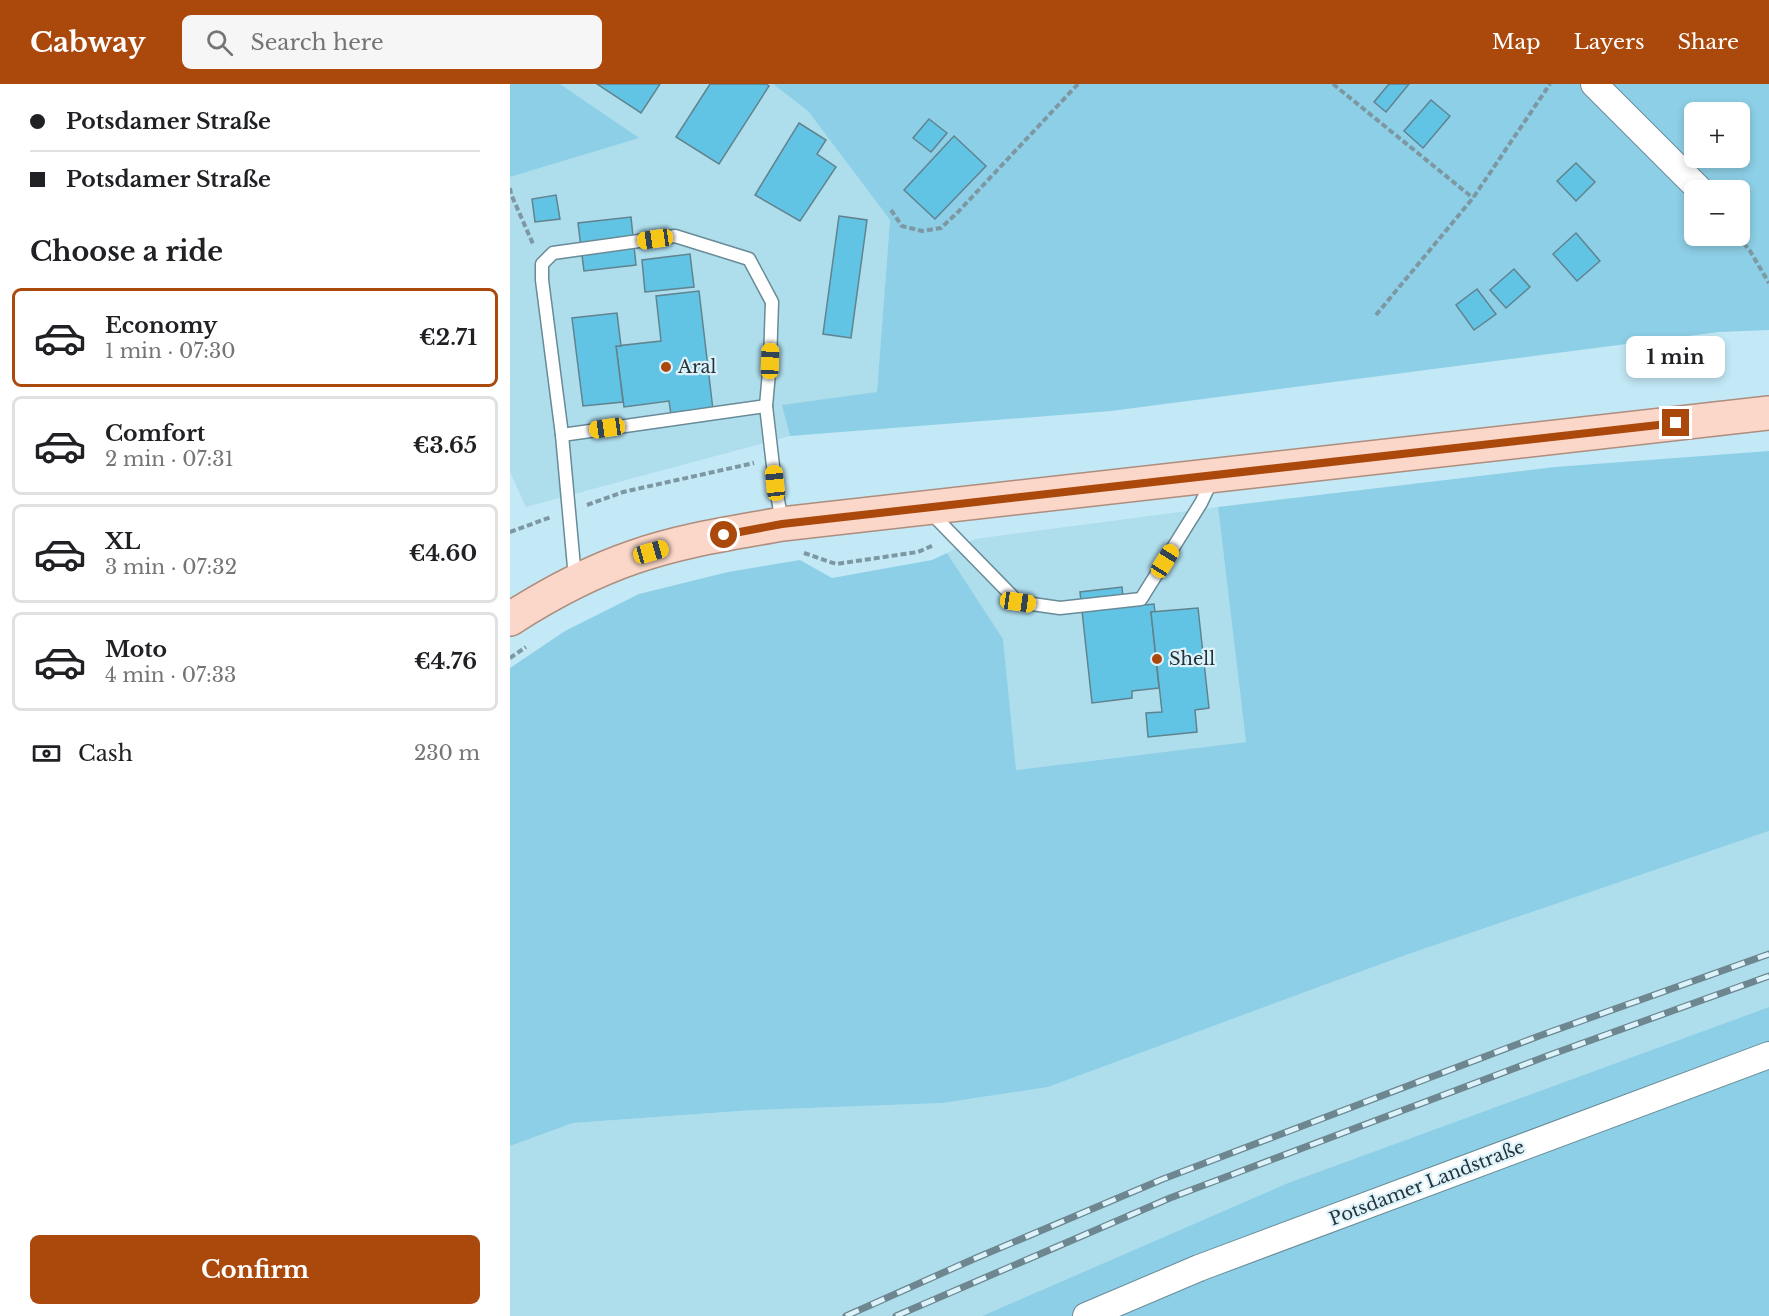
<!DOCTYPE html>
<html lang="en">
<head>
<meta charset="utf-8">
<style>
  :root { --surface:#fff; --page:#f6f6f6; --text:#202124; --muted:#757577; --line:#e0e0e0; --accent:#ab490d }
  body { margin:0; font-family:"Libre Baskerville",serif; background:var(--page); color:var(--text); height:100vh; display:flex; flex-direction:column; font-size:22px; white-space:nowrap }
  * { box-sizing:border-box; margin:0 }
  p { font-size:20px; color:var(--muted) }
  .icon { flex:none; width:33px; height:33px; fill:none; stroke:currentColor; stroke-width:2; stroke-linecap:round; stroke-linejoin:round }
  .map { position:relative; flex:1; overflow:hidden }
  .sheet { display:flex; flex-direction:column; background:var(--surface); width:510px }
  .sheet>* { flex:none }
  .hud { display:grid; align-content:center; height:132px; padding:0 30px; background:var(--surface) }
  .controls { position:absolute; left:1174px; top:18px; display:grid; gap:12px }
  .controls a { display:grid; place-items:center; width:66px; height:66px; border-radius:9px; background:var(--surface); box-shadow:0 3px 9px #0003; font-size:30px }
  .end { position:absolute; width:27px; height:27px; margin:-14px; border:8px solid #ab490d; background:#fff; box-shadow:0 0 0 3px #fff }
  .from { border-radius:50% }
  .bubble { position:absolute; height:42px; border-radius:9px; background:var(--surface); box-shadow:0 3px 9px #0003; font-size:20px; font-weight:700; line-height:42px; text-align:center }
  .car { position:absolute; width:18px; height:36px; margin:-18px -9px; border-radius:8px; box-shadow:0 0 4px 2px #0007; background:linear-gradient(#f5c518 24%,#345 0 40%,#f5c518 0 76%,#345 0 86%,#f5c518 0) }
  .hud b { display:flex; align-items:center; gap:21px; height:57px; font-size:22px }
  .hud b+b { border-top:2px solid var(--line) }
  .hud i { width:15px; height:15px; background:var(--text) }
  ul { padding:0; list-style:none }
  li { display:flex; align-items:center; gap:18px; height:99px; margin:0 12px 9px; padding:0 18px; border:3px solid var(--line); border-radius:9px }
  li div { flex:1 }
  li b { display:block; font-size:22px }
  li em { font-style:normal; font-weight:700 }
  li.active { border-color:var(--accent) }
  li>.icon { width:54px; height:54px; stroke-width:1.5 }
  h2 { padding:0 30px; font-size:27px; line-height:72px }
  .pay { display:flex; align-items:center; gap:15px; height:66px; padding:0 30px; font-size:22px }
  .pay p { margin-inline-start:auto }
  .cta { display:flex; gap:12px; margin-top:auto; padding:12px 30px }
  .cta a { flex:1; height:69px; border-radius:9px; background:var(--accent); color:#fff; font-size:24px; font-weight:700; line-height:69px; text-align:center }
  header { display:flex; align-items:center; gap:36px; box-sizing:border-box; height:84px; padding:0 30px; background:var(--accent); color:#fff }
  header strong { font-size:28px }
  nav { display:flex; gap:33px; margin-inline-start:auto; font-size:21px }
  .search { width:420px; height:54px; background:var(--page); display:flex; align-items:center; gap:15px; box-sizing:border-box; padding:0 21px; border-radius:9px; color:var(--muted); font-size:22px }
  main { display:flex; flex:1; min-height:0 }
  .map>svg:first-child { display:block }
  .built { fill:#aeddec }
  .green { fill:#8dcfe6; fill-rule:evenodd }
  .building { fill:#62c4e4; stroke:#60838f; stroke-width:1.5 }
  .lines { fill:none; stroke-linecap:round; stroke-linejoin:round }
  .service-casing { stroke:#688b97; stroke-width:15 }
  .minor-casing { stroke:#688b97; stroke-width:28 }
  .primary-casing { stroke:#ae8d7e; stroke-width:36 }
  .path { stroke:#7d98a2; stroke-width:4; stroke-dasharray:6 3; stroke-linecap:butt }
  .service { stroke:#fff; stroke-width:12 }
  .minor { stroke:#fff; stroke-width:26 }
  .primary { stroke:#fad7c8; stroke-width:33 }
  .rail-casing { stroke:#6d868f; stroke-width:7 }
  .rail { stroke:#ddf3fb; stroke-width:4.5; stroke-dasharray:14; stroke-linecap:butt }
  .route { stroke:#ab490d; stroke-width:8 }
  .poi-dot { fill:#ab490d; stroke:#ddf3fb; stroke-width:2 }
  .labels { text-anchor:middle; stroke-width:4.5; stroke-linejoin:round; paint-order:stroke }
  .poi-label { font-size:18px; fill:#26343a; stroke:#ddf3fb; text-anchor:start }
  .street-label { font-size:18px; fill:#26343a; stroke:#ddf3fb }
</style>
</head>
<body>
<header>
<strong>Cabway</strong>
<div class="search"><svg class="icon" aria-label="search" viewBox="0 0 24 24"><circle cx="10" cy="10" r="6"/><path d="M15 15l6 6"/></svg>Search here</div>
<nav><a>Map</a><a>Layers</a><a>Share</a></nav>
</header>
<main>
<section class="sheet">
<div class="hud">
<b><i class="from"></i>Potsdamer Straße</b>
<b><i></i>Potsdamer Straße</b>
</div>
<h2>Choose a ride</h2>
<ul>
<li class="active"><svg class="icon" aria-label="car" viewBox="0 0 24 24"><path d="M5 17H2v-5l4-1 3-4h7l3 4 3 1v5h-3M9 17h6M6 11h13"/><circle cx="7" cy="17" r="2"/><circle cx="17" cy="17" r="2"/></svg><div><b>Economy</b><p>1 min · 07:30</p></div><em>€2.71</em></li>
<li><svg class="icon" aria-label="car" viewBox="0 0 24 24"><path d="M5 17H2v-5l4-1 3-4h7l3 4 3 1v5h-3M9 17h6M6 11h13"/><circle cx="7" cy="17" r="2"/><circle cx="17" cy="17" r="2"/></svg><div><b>Comfort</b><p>2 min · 07:31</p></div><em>€3.65</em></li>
<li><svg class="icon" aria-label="car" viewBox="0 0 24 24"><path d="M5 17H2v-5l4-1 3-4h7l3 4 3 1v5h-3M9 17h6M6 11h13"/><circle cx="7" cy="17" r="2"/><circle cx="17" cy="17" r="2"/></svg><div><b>XL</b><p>3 min · 07:32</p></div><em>€4.60</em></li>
<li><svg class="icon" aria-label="car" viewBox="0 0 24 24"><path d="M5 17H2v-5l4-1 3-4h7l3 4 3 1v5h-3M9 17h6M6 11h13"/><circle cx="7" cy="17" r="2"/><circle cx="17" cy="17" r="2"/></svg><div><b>Moto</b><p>4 min · 07:33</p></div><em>€4.76</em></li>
</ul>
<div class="pay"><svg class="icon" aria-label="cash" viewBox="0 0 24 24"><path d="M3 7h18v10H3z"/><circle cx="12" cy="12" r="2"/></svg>Cash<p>230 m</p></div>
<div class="cta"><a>Confirm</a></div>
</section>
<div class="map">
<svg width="1259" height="1232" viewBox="0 0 1259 1232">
  <rect width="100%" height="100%" fill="#c3e9f6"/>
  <g class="built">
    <polygon points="50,0 263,0 298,27 380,136 367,309 273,321 280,352 16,423 0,388 0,93 128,54"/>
    <polygon points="708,423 736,658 505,686 493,555 437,469 465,455"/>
    <polygon points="1259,747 1259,923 778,1099 472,1232 0,1232 0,1062 63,1039 244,1026 433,1019 538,1003 893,872"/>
  </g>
  <g class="green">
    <polygon points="0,0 50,0 129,54 0,93"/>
    <path d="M263 0H1259V246L1209 248 601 327 280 352 272 321 367 308 380 136 298 27ZM1185 28H1230V74H1185ZM1185 106H1230V152H1185Z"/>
    <polygon points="1259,367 1259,747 893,872 538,1003 433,1019 244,1026 63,1039 0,1062 0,584 55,547 129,510 218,488 290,476 322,494 422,476 437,469 493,555 506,686 736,658 708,423 1045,383"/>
    <polygon points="1259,923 1259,1232 472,1232 778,1099"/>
  </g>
  <g class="building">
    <polygon points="87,0 150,0 131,29"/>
    <polygon points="200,0 256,0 259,2 209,80 166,53"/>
    <polygon points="879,0 899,0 876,28 864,18"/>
    <polygon points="921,16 940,32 913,64 894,47"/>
    <polygon points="419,35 437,49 421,68 403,54"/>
    <polygon points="289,39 316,56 307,70 326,83 290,137 245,111"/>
    <polygon points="444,52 476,82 425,135 394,106"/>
    <polygon points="1066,79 1085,98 1066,117 1047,97"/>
    <polygon points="46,111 50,135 25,138 22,115"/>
    <polygon points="329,132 357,136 341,254 313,250"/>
    <polygon points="121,133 126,181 74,187 68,139"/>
    <polygon points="1066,149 1090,177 1067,197 1043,170"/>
    <polygon points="180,170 184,203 135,208 132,176"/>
    <polygon points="1004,185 1020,203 996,224 980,206"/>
    <polygon points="967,205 986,230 964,246 946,221"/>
    <polygon points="189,207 203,326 161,331 159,317 114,323 106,262 151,257 146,212"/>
    <polygon points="107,229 111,262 106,262 113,318 73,322 62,234"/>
    <polygon points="612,503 614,523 644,520 645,528 641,528 649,604 622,607 622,614 582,619 570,508"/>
    <polygon points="688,524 699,624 685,626 687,648 638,653 636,629 652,628 641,528"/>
  </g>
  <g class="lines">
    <defs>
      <g id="service">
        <polyline points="52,351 32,196 32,180 43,169 165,152 239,175 262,218 260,277 256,322"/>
        <polyline points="421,429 508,518 550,524 631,515 691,419 702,396"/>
        <polyline points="65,494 52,351 256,322 265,399 272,438"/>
      </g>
      <g id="minor">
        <polyline points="1084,0 1190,106"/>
        <polyline points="576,1232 689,1184 1259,971"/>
      </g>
      <path id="primary" d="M0 535C39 510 80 488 124 473 172 456 223 449 272 440L1259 329"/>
    </defs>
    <use href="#service" class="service-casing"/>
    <use href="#minor" class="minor-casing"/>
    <use href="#primary" class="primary-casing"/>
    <g class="path">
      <polyline points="823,0 963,114"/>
      <polyline points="0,104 1,110 23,160"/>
      <polyline points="381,126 392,142 412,147 431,144 448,128 568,0"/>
      <polyline points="1228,152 1240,167 1259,199"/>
      <polyline points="866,231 963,114 1040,0"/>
      <polyline points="77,421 113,408 244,379"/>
      <polyline points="0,448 41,433"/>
      <polyline points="294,469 326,480 408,468 424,461"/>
      <polyline points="0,574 16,563"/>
    </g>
    <use href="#service" class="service"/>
    <use href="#minor" class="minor"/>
    <use href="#primary" class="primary"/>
    <defs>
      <g id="rail">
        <polyline points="336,1232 466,1174 653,1095 1029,952 1259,870"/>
        <polyline points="386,1232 660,1114 1037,972 1259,892"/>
      </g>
    </defs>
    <use href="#rail" class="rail-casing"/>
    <use href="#rail" class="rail"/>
  </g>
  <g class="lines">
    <polyline class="route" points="214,451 272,440 1166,339"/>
  </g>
  <g class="poi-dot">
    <circle cx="156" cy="283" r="6"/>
    <circle cx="647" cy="575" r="6"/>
  </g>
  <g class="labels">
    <g class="poi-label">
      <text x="168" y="289">Aral</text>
      <text x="659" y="581">Shell</text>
    </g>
    <g class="street-label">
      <text transform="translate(917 1099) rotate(-21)" y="6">Potsdamer Landstraße</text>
    </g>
  </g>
</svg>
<div class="controls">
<a>+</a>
<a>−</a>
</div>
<i class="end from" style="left:214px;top:451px"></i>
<i class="end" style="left:1166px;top:339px"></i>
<div class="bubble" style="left:1116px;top:252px;width:99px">1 min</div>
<i class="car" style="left:145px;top:155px;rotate:262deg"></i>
<i class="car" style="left:260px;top:277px;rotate:2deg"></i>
<i class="car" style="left:97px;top:344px;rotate:262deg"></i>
<i class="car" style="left:265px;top:399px;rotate:354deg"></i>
<i class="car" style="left:141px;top:468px;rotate:74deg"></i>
<i class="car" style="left:655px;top:477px;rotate:32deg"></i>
<i class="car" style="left:508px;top:518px;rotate:98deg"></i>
</div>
</main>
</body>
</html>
